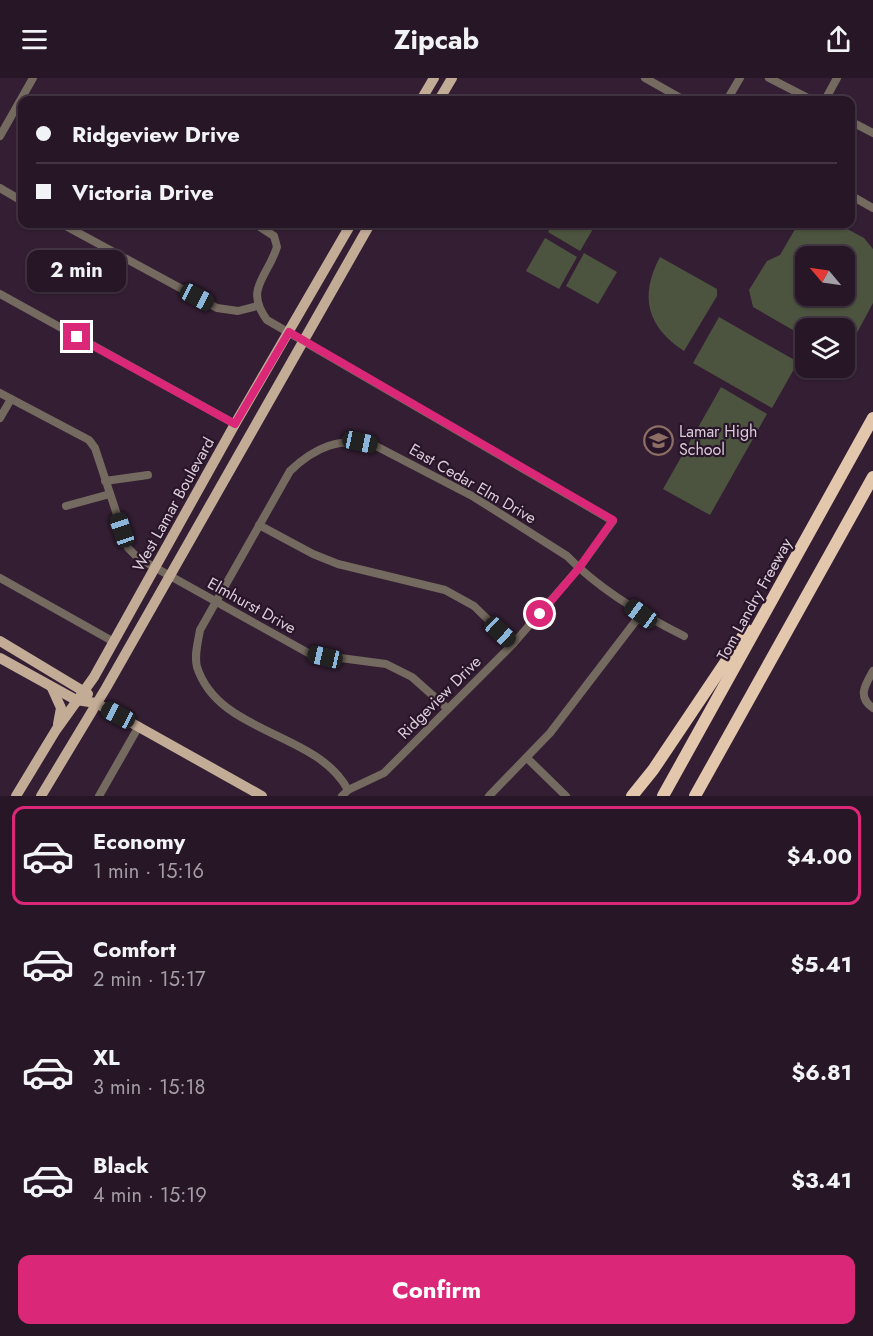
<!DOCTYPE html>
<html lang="en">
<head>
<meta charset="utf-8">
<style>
  :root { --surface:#271626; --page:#2f1f2e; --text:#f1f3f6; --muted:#a49fa7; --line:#433543; --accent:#db2777 }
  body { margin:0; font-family:Jost,sans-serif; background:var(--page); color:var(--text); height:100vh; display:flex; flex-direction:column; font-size:22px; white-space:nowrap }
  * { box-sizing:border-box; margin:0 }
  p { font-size:20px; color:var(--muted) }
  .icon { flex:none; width:33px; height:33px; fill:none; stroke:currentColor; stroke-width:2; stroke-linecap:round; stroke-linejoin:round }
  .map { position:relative; height:718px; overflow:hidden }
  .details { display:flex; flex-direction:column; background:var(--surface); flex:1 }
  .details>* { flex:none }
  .banner { position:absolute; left:18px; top:18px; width:837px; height:132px; border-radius:12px; box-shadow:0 2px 4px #0004,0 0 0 2px var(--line); display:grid; align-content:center; height:132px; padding:0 18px; background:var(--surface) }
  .needle { width:39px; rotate:299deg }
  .fabs { position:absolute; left:795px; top:168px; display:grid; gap:12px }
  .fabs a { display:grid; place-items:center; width:60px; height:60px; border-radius:12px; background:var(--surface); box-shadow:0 2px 4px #0004,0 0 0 2px var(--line); font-size:30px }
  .end { position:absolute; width:27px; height:27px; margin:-14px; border:8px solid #db2777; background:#fff; box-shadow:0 0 0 3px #fff }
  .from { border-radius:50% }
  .bubble { position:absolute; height:42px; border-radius:12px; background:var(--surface); box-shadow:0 2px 4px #0004,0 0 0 2px var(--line); font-size:20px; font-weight:700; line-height:42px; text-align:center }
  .car { position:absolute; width:18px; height:36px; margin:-18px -9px; border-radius:8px; box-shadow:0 0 4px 2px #0007; background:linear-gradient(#222 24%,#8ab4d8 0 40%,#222 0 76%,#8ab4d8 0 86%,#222 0) }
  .banner b { display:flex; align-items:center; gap:21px; height:57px; font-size:22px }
  .banner b+b { border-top:2px solid var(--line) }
  .banner i { width:15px; height:15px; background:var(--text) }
  ul { padding:10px 0 0; list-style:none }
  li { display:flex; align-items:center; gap:18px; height:99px; margin:0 12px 9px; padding:0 6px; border:3px solid transparent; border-radius:12px }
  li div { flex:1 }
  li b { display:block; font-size:22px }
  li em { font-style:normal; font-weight:700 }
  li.on { border-color:var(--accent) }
  li>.icon { width:54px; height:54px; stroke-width:1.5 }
  .primary-button { display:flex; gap:12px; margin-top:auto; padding:12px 18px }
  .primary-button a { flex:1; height:69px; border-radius:12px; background:var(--accent); color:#fff; font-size:24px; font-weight:700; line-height:69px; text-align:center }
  header { display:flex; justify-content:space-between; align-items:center; height:78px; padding:0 18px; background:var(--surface); font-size:27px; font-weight:700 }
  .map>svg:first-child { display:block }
  .green { fill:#4c543f; fill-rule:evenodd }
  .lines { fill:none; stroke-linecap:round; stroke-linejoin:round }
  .minor { stroke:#756a5f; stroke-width:8 }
  .major { stroke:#c3ac96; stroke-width:10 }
  .highway { stroke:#e2c7ac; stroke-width:12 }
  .route { stroke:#db2777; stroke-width:8 }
  .labels { text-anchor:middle; stroke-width:4.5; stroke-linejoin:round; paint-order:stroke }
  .poi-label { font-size:16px; fill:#dbcdda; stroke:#291529; text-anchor:start }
  .street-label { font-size:16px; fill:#dbcdda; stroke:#291529 }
</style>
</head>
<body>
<header><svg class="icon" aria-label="menu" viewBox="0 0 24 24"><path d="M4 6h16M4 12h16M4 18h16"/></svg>Zipcab<svg class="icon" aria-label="share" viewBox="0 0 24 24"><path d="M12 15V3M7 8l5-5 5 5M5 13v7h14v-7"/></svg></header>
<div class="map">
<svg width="873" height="718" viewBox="0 0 873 718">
  <rect width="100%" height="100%" fill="#341e33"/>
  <g class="green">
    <polygon points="553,146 596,146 580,173 548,154"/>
    <path d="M798 146H838L864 160 873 171V225L845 277 844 250H806L805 259 753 229 749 212 767 183 780 177ZM806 178H844V218H806Z"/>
    <polygon points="545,160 577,179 559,211 526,193"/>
    <polygon points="584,175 617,194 598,226 566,208"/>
    <path d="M660 179 717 211V218L684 273C647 249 639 218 660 179Z"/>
    <polygon points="719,239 798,284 772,330 693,285"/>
    <polygon points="721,309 767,336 710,437 663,411"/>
  </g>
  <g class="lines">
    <g class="minor">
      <polyline points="645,0 684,22"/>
      <polyline points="769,0 812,22"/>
      <polyline points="727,22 740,0"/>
      <polyline points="825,22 837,0"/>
      <polyline points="850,43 873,55"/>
      <polyline points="0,58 33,0"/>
      <polyline points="0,110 22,123"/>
      <polyline points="850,117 873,130"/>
      <polyline points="62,146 217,230 238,233 257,228"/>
      <path d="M255 146 274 158 277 169C267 200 244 211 267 242L613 443 579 490 513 566 384 695 348 712 342 718"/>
      <polyline points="0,216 235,346"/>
      <polyline points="0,315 89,362 95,370 128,470 138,480 310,576 386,586 412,599 448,631"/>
      <polyline points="0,340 11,321"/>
      <polyline points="105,403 148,397"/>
      <polyline points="66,428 110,416"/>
      <polyline points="259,447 313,476 338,486 445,512 474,528 513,566"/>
      <polyline points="0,500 114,564"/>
      <path d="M873 593C865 607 857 619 873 630"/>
      <polyline points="527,680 566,718"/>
      <path d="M348 712C317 653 219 657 197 589 194 577 198 564 200 552L290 393C315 369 339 359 374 367L474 419 567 478C600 512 642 537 684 558"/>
      <polyline points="99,718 139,648"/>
      <polyline points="489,718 550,655 641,536"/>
    </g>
    <g class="major">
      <polyline points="421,22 434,0"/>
      <polyline points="439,22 452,0"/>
      <polyline points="0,563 88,616"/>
      <polyline points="0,580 76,622 96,625 262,718"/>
      <polyline points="52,610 61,630 58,646"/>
      <polyline points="16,718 56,652 94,599 235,346 351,146"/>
      <polyline points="41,718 106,610 370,146"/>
    </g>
    <g class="highway">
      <polyline points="632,718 653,692 747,552"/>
      <polyline points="663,718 873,340"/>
      <polyline points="695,718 873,399"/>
    </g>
  </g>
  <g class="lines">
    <polyline class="route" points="77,259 235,346 289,254 613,442 579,490 540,536"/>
  </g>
  <defs>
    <symbol id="school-ring" viewBox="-11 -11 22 22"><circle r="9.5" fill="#291529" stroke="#8d6e63" stroke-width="1.5"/><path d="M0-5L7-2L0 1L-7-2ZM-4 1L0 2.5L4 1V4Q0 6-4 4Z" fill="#8d6e63"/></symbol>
  </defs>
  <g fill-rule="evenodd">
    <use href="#school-ring" x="642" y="346" width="33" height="33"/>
  </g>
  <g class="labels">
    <g class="poi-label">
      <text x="679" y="359">Lamar High<tspan x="679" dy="18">School</tspan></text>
    </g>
    <g class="street-label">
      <text transform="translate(473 405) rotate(30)" y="6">East Cedar Elm Drive</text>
      <text transform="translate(173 426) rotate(-61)" y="6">West Lamar Boulevard</text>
      <text transform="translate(754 521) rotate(-61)" y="6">Tom Landry Freeway</text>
      <text transform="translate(252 527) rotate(29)" y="6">Elmhurst Drive</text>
      <text transform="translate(439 619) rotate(-45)" y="6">Ridgeview Drive</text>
    </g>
  </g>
</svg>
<div class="fabs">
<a><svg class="needle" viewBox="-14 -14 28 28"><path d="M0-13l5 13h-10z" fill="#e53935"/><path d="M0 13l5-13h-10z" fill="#a49fa7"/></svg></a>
<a><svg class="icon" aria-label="layers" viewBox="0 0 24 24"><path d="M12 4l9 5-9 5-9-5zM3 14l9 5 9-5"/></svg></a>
</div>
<i class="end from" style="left:540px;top:536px"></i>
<i class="end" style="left:77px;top:259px"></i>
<div class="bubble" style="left:27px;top:172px;width:99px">2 min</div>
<i class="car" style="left:197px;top:219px;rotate:118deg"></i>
<i class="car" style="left:360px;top:364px;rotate:102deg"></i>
<i class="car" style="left:122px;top:452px;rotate:341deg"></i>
<i class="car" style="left:641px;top:536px;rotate:306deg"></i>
<i class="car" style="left:500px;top:554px;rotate:133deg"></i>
<i class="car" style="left:325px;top:579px;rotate:283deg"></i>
<i class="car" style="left:118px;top:637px;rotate:298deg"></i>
<div class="banner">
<b><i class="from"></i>Ridgeview Drive</b>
<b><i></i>Victoria Drive</b>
</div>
</div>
<section class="details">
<ul>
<li class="on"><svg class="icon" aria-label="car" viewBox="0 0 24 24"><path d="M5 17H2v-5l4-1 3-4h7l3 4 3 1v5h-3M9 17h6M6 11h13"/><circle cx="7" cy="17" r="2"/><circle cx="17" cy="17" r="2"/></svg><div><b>Economy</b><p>1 min · 15:16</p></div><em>$4.00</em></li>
<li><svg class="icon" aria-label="car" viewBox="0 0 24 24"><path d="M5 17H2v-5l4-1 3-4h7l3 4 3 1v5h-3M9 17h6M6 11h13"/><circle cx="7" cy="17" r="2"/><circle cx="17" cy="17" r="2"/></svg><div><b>Comfort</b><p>2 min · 15:17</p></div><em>$5.41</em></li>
<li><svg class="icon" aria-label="car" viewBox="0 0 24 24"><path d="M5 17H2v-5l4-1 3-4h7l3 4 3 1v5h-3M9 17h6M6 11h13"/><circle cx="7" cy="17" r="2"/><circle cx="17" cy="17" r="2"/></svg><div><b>XL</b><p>3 min · 15:18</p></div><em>$6.81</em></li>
<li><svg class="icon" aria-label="car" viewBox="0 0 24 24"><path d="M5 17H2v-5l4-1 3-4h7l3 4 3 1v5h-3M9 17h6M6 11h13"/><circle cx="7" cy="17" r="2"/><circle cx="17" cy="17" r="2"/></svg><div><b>Black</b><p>4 min · 15:19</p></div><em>$3.41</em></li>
</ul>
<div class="primary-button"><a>Confirm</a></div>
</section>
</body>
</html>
